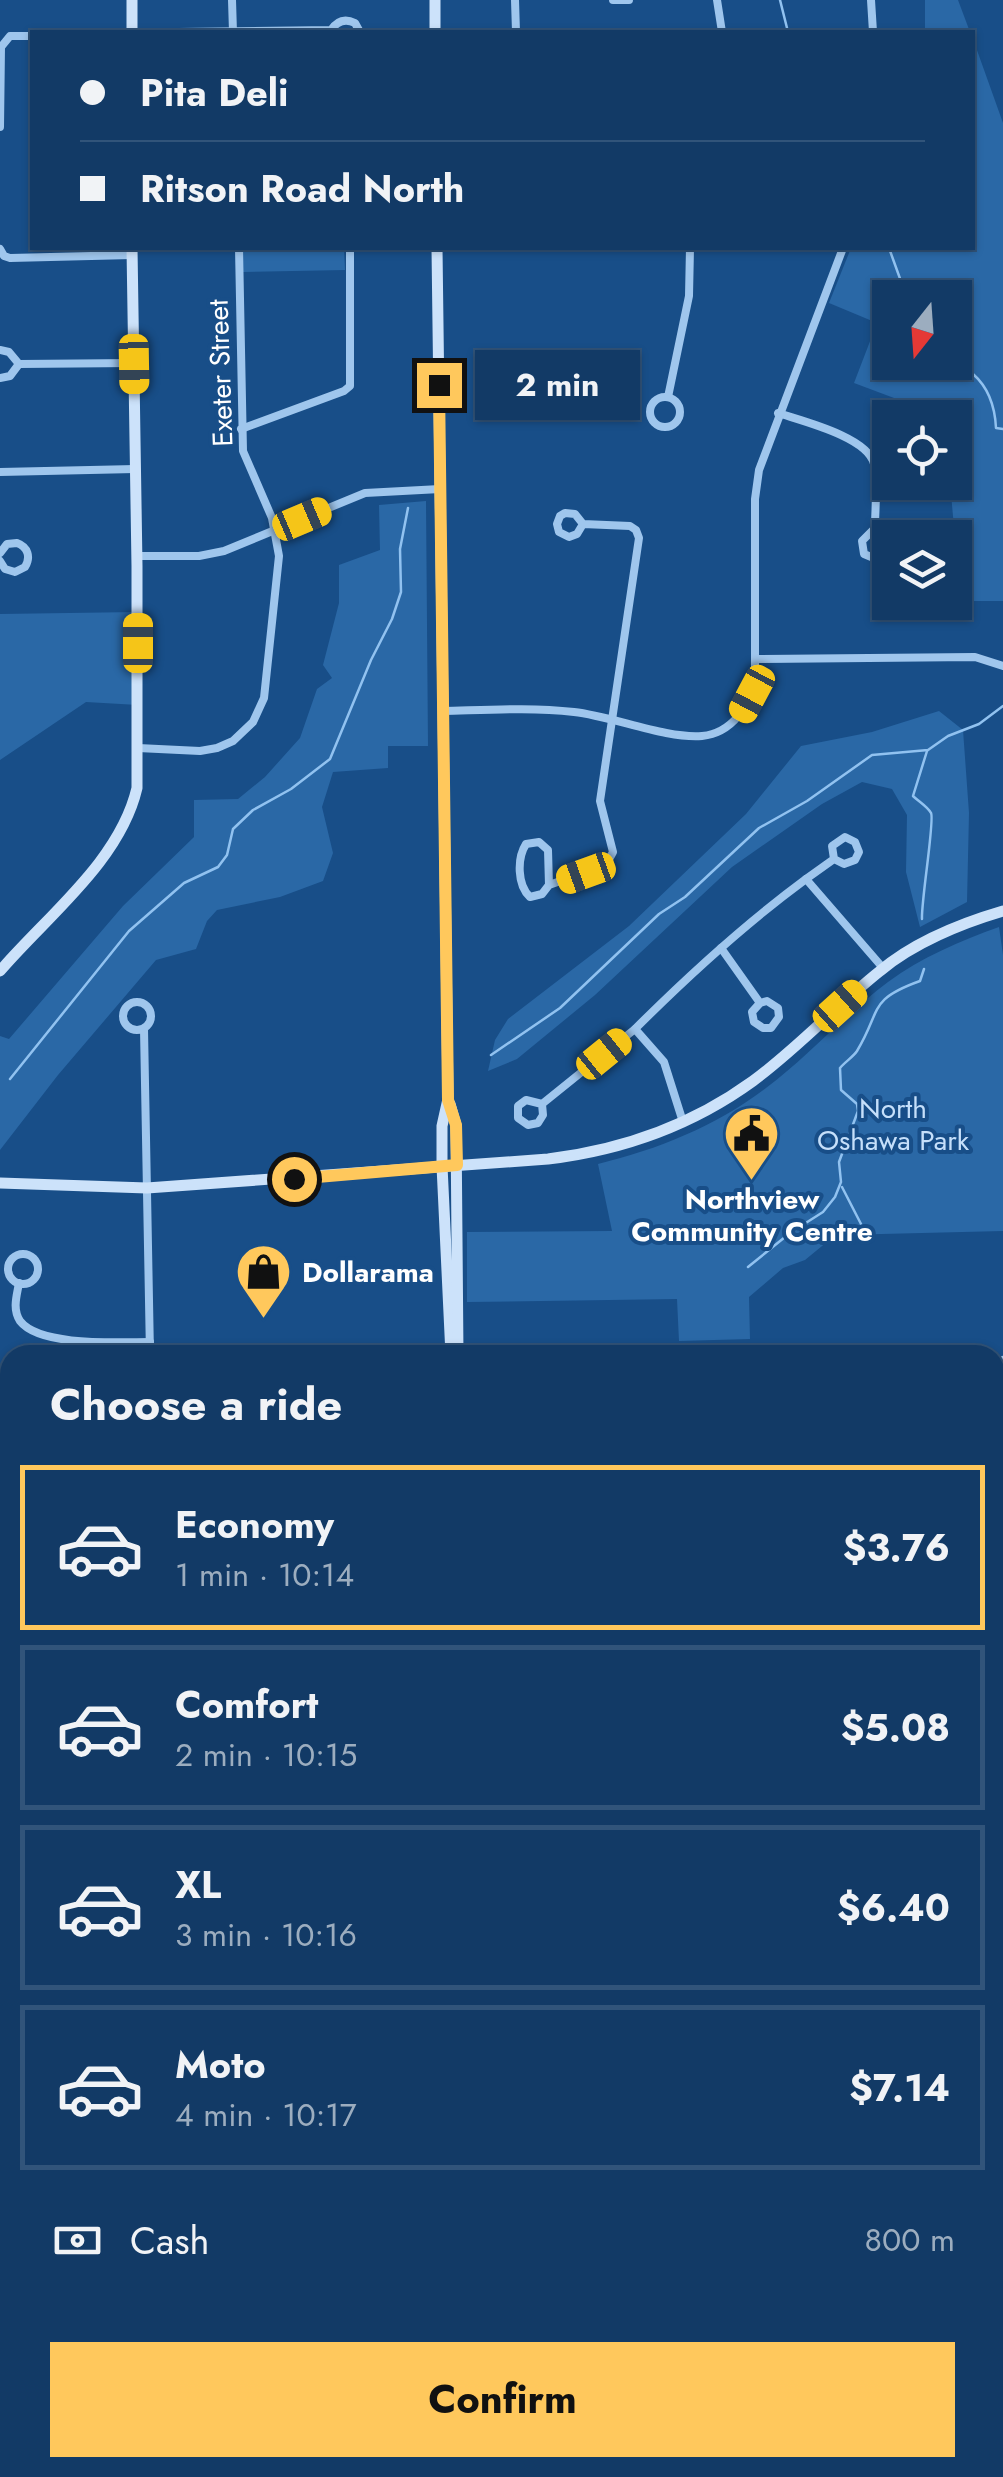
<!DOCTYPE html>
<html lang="en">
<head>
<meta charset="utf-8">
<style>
  :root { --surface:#123a66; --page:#1b416c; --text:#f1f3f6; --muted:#9cadbf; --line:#31547a; --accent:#ffc85c }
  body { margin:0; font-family:Jost,sans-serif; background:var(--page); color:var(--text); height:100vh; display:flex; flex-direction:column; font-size:38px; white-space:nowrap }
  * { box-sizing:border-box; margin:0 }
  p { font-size:32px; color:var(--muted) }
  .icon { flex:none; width:55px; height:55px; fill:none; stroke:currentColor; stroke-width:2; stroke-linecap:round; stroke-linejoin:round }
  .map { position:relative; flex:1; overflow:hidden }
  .side { position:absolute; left:0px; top:1345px; width:1005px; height:1132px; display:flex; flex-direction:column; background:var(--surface); border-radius:30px 30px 0 0; box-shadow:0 2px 8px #0004,0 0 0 2px var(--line) }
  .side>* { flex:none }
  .banner { position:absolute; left:30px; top:30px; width:945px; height:220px; border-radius:0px; box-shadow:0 2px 8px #0004,0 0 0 2px var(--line); display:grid; align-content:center; height:220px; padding:0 50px; background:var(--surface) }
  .needle { width:65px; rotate:197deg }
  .buttons { position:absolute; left:872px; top:280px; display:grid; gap:20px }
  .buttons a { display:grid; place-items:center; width:100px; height:100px; border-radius:0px; background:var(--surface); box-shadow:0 2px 8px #0004,0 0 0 2px var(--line); font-size:50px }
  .end { position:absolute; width:45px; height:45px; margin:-22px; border:12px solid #ffc85c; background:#111; box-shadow:0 0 0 5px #111 }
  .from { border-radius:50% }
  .bubble { position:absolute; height:70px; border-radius:0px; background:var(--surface); box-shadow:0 2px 8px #0004,0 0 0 2px var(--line); font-size:32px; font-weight:700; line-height:70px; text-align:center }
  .car { position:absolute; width:30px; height:60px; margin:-30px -15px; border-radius:12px; box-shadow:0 0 8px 2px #0007; background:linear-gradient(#f5c518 24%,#345 0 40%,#f5c518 0 76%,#345 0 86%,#f5c518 0) }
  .banner b { display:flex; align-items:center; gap:35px; height:95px; font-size:38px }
  .banner b+b { border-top:2px solid var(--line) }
  .banner i { width:25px; height:25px; background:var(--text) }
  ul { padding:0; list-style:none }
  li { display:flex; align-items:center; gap:30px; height:165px; margin:0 20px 15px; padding:0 30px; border:5px solid var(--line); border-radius:0px }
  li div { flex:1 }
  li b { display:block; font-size:38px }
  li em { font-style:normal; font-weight:700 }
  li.active { border-color:var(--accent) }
  li>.icon { width:90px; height:90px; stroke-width:1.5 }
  h2 { padding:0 50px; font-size:45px; line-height:120px }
  .pay { display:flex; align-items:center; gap:25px; height:110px; padding:0 50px; font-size:38px }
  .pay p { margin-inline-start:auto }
  .action { display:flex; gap:20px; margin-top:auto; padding:20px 50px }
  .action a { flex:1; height:115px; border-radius:0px; background:var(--accent); color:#111; font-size:40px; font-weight:700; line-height:115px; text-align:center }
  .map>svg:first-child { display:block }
  .green { fill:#2a68a6; fill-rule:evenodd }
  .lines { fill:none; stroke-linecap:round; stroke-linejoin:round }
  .stream { stroke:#91c2f0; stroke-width:2.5 }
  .street { stroke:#9fc6ed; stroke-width:8 }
  .secondary { stroke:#cce2fa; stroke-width:11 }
  .route { stroke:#ffc85c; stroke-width:12 }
  .labels { text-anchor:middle; stroke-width:8; stroke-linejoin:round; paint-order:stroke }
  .street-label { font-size:28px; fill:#fff; stroke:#184e88 }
  .park-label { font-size:28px; fill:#c5dffa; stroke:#184e88 }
  .poi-label { font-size:28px; font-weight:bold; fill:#fff; stroke:#184e88 }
</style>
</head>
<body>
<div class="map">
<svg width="1003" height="2477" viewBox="0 0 1003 2477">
  <rect width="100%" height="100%" fill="#184e88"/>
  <g class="green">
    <polygon points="925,0 958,0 970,32 925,32"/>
    <path d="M973 39 1003 123V601H955V538L950 483 955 482V418L931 417 902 401 854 383 877 323 829 303 851 248H972ZM890 298H955V362H890Z"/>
    <polygon points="243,248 344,248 345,270 243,272"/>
    <polygon points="426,501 428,746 388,746 388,768 333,772 322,807 333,853 323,881 280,897 217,910 207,921 196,949 156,960 58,1075 0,1150 0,1036 9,1039 123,906 194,837 194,800 238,799 265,777 300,738 317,689 332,678 323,665 339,603 339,565 380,550 379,505"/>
    <polygon points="137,612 138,705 86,702 0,760 0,614"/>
    <polygon points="939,711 963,730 969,813 967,902 920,927 906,872 907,815 892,789 862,782 822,804 732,867 595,995 517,1059 488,1071 495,1040 508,1019 629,926 746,814 801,746 872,732"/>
    <path d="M999 927 1003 955V1231L841 1235 833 1237 805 1260 783 1268 749 1297 750 1339 679 1341 677 1299 467 1302V1232L612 1231 598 1164C659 1149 716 1126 766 1088 809 1056 845 1014 888 982 922 957 960 941 999 927Z"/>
    <polygon points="0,2029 4,2029 5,2061 10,2073 10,2362 7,2362 10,2468 456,2468 457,2477 0,2477"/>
    <rect x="494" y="2468" width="209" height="9"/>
  </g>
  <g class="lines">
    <g class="stream">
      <polyline points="780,0 788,32"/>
      <polyline points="889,248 907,298"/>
      <path d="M943 362 952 376 973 374C989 388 995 407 996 428L1003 429"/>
      <path d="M922 919C921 901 935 819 931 813 928 807 918 801 913 796L927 751"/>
      <polyline points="491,1055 560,1008 659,914 685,897 759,828 807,801 872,755 928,750 948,736 979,724 1003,706"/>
      <polyline points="10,1079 129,931 184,883 218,867 227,855 233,829 253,810 291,789 330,759 371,660 392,619 401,592 400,549 408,508"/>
      <polyline points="842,1187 861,1224 863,1235"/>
      <path d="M748 1267 790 1233 823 1212 835 1197 841 1182 839 1162 858 1111 857 1104 841 1090 840 1068C845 1062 853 1057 857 1051 882 1010 867 1000 920 981L924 969"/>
    </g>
    <g class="street">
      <polyline points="232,0 233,32"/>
      <polyline points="515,0 516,32"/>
      <polyline points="613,0 629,0"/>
      <polyline points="717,0 722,32"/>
      <polyline points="871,0 873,32"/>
      <path d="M179 32 331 30C337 21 345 18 355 23L360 32"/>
      <polyline points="0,127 1,47 10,36 32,36"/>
      <polyline points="0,249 4,256 10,258 132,255"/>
      <polyline points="0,350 9,352 19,364"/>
      <polyline points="19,364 133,363"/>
      <polyline points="0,378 10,376 19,364"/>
      <polyline points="668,397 689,296 690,248"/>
      <circle cx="665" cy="412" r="15"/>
      <path d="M778 413C802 421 868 437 874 464 878 484 875 508 875 528"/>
      <polyline points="241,429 344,391 350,386 350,248"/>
      <polyline points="0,472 135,469"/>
      <polyline points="875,528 862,541 864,554 876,559 884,557 890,549"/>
      <polyline points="875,528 890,539"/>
      <path d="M0 553 7 544 17 543C28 547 31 557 25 567L15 572 5 569 0 561"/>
      <polyline points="137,556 199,556 224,551 365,493 440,489"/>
      <polyline points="756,659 975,657 1003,666"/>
      <path d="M443 711C486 710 531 707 574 712 612 716 666 739 702 736 732 733 750 706 755 679V499L759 470 843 248"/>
      <polyline points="138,748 200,751 217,748 233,741 253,722 264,698 279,556 272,518 243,451 239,248"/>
      <polyline points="806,879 834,859 844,864 855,860 859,852 855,842 845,837 832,846 834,859"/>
      <path d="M549 885 548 850 539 842 526 844C517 858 517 885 530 897L542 894 549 885 606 865 613 852 600 801 639 538 636 530 630 526 583 524 577 534 569 537 559 532 557 524 560 516 565 513 575 514 583 524"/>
      <polyline points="721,948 760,1003 752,1012 754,1022 763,1028 771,1028 779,1017 778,1008 767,1001 760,1003"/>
      <circle cx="137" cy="1016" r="14"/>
      <polyline points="144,1029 150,1355"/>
      <polyline points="542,1104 526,1100 518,1106 518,1118 528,1125 538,1123 543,1115 542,1104 635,1029"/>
      <path d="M683 1122 664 1062 635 1029C689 975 745 924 806 879L883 968"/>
      <circle cx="23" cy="1269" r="15"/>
      <path d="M19 1283C17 1295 12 1309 20 1321 40 1347 119 1342 150 1342"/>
      <polyline points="995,1367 1003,1360"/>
      <polyline points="0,1638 10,1639"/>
      <polyline points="0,2017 10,2017"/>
      <polyline points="995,2030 1003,2030"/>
      <polyline points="995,2133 1003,2133"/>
      <polyline points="995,2231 1003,2231"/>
      <polyline points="995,2334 1003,2334"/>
      <polyline points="779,2468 779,2477"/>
      <polyline points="888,2468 888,2477"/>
    </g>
    <g class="secondary">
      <polyline points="132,0 132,32"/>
      <polyline points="435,0 435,32"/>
      <polyline points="437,248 448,1099 442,1126 442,1166 451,1355"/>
      <path d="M0 971C47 916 120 861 137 788V566L132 248"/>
      <polyline points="450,1104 456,1125 458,1355"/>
      <path d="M0 1183 147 1188 548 1159C623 1150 691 1126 753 1081 798 1048 836 1006 880 971 913 943 962 923 1003 911"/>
      <polyline points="0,1828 10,1828"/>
      <polyline points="995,1833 1003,1833"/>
      <polyline points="0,1841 10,1841"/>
      <polyline points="456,2468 457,2477"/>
    </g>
  </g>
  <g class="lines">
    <polyline class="route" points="294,1179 457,1165 456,1125 448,1100 439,385"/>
  </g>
  <defs>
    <symbol id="civic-pin" viewBox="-11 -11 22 30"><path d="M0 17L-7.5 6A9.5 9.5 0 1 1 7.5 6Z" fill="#ffc85c" stroke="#184e88"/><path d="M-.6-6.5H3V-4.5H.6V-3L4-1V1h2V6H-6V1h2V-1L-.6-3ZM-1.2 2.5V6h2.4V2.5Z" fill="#111"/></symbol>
    <symbol id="shop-pin" viewBox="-11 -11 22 30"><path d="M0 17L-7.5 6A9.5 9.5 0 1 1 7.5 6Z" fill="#ffc85c" stroke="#184e88"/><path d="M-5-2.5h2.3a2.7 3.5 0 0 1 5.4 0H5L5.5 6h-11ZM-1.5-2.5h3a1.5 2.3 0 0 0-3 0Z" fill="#111"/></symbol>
  </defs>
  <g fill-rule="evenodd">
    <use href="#civic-pin" x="720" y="1102" width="63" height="86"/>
    <use href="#shop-pin" x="232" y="1240" width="63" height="86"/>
  </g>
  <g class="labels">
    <g class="street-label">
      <text transform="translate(220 373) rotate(-92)" y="10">Exeter Street</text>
    </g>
    <g class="park-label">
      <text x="893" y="1118">North<tspan x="893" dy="32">Oshawa Park</tspan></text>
    </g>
    <g class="poi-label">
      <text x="752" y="1209">Northview<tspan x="752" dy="32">Community Centre</tspan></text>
      <text x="302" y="1282" text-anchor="start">Dollarama</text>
    </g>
  </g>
</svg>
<div class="buttons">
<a><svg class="needle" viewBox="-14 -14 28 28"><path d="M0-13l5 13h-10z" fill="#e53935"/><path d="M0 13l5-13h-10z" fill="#9cadbf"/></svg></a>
<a><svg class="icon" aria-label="locate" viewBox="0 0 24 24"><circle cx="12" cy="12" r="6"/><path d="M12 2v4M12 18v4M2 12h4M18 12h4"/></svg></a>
<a><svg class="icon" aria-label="layers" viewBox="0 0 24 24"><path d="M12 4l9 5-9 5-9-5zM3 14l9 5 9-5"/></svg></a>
</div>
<i class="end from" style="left:294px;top:1179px"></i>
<i class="end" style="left:439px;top:385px"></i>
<div class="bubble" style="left:475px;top:350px;width:165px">2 min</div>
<i class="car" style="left:134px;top:364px;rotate:179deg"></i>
<i class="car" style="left:302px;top:519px;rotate:67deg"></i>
<i class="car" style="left:138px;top:643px;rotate:0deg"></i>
<i class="car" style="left:752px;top:694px;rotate:208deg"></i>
<i class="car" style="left:586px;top:873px;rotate:250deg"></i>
<i class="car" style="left:840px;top:1006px;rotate:48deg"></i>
<i class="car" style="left:604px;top:1054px;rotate:51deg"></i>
<div class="banner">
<b><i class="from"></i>Pita Deli</b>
<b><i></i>Ritson Road North</b>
</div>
<section class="side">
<h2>Choose a ride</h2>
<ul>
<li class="active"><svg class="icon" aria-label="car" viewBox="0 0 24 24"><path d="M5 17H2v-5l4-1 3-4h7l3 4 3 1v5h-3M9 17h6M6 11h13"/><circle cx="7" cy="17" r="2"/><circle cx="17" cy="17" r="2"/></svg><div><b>Economy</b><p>1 min · 10:14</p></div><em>$3.76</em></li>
<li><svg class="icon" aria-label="car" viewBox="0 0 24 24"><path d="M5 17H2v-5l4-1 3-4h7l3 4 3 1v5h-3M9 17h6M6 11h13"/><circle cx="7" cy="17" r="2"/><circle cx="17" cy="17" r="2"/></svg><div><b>Comfort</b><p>2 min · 10:15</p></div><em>$5.08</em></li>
<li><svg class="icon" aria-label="car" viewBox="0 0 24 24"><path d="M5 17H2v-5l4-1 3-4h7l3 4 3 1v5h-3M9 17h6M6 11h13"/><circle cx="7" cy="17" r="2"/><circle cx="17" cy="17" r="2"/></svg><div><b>XL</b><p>3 min · 10:16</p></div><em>$6.40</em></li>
<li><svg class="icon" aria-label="car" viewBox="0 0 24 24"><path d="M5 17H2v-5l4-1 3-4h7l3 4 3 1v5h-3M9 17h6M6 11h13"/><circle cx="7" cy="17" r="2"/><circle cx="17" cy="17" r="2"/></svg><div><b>Moto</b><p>4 min · 10:17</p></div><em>$7.14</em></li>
</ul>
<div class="pay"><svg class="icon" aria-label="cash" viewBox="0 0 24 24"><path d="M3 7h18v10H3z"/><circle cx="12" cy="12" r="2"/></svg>Cash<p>800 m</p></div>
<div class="action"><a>Confirm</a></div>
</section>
</div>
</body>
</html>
